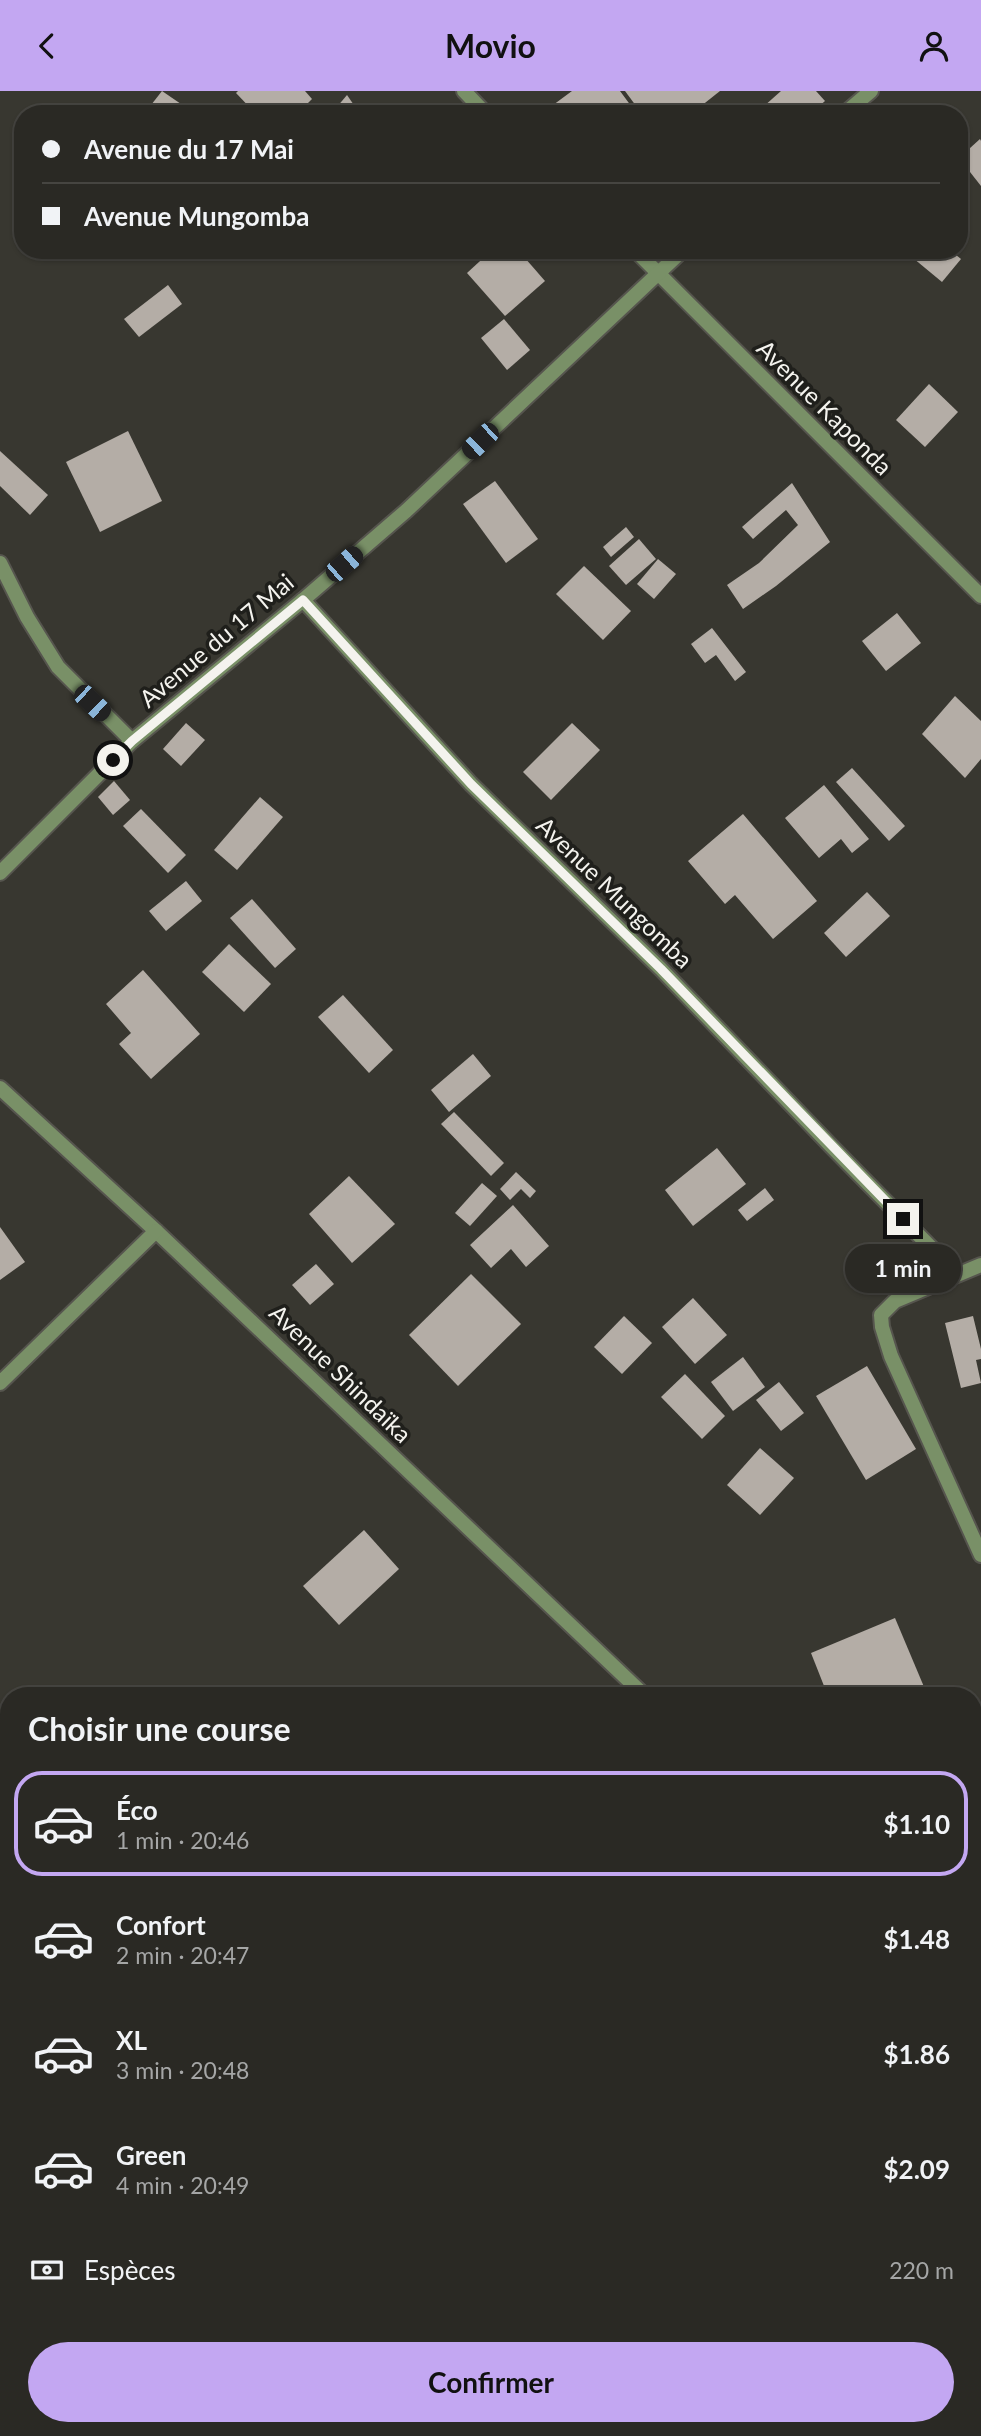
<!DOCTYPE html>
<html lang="fr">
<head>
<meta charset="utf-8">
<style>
  :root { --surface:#2a2924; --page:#32312c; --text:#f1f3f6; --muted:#a5a6a6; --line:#464541; --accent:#c3a7f2 }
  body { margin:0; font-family:Lato,sans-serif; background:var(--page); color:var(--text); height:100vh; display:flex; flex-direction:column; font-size:26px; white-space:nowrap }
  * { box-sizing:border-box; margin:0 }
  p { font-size:23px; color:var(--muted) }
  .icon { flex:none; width:38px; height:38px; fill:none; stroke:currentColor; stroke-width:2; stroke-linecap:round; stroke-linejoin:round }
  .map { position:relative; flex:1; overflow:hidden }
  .details { position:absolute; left:0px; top:1596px; width:982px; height:749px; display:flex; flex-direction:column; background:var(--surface); border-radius:28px 28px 0 0; box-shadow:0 2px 5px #0004,0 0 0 2px var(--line) }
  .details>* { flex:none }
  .top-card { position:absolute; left:14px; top:14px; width:954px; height:154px; border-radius:28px; box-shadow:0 2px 5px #0004,0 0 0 2px var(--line); display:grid; align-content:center; height:154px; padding:0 28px; background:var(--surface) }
  .end { position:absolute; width:32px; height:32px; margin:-16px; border:9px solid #f4f3ee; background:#111; box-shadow:0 0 0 4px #111 }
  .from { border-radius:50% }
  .bubble { position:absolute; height:49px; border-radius:24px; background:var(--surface); box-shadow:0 2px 5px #0004,0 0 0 2px var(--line); font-size:23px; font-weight:700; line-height:49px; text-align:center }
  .car { position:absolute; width:21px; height:42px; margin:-21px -10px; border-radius:9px; box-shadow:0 0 5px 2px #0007; background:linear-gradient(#222 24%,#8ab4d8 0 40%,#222 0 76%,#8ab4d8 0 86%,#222 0) }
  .top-card b { display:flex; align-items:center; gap:24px; height:66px; font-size:26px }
  .top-card b+b { border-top:2px solid var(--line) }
  .top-card i { width:18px; height:18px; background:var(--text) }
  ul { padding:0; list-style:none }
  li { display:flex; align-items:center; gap:21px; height:105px; margin:0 14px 10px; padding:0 14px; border:4px solid transparent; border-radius:28px }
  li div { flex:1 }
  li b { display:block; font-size:26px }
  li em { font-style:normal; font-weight:700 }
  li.active { border-color:var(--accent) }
  li>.icon { width:63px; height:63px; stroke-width:1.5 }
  h2 { padding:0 28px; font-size:32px; line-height:84px }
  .pay { display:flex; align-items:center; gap:18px; height:77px; padding:0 28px; font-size:26px }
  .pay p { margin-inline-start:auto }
  .action { display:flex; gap:14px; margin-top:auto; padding:14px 28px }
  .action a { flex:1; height:80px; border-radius:42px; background:var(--accent); color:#111; font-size:28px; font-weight:700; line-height:80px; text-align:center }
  header { display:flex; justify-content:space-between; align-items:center; height:91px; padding:0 28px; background:var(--accent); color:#111; font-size:32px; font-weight:700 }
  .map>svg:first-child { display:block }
  .building { fill:#b4ada6 }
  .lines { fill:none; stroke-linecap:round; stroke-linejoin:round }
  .street-casing { stroke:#56554e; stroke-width:18 }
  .street { stroke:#799067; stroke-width:14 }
  .route { stroke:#f4f3ee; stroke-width:9 }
  .labels { text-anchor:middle; stroke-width:7; stroke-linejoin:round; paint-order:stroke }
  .street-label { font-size:24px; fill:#f4f3ee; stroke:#1f1f1b }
</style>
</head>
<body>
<header><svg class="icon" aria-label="back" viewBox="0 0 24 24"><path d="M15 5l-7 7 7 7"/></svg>Movio<svg class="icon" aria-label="person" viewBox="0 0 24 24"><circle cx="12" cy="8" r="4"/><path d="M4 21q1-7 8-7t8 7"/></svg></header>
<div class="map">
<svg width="981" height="2345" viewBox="0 0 981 2345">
  <rect width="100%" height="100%" fill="#383730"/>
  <g class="building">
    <polygon points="162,0 181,13 173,23 144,23"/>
    <polygon points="238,0 305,0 312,8 297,23 256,23 236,2"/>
    <polygon points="572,0 620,0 637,23 603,23 601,20 598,23 553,23 549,17"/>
    <polygon points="625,0 720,0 691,23 642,23"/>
    <polygon points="781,0 816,0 825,10 810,23 769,23 763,16"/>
    <polygon points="347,4 360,23 331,23"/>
    <polygon points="980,48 981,50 981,95 959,67"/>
    <polygon points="492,159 518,159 545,190 505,225 467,182"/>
    <polygon points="919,159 950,159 961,168 942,191 913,167"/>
    <polygon points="168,194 182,213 139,246 124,228"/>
    <polygon points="504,228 530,259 507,279 481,247"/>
    <polygon points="929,293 958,321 925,356 896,329"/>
    <polygon points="128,340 162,410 100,441 66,371"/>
    <polygon points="0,360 48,404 30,424 0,395"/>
    <polygon points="495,390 538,448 506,472 463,413"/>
    <polygon points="792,392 830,451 776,495 743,518 727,494 759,472 798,434 786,419 753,448 742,436"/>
    <polygon points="626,436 634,446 611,466 603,456"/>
    <polygon points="639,448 656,468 626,494 609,475"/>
    <polygon points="658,468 676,483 654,508 637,493"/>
    <polygon points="584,475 631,520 603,549 556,503"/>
    <polygon points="897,522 921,552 886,580 862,550"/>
    <polygon points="712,537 746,581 735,590 716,564 705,572 691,553"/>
    <polygon points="955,605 981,630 981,668 965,687 922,643"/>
    <polygon points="186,632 205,649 181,675 163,658"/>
    <polygon points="572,632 600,659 551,709 523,681"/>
    <polygon points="852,677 905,735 889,750 836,691"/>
    <polygon points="114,690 130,709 113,724 98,706"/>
    <polygon points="824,694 869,748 852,762 841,748 819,767 785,727"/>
    <polygon points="260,706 283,726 237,779 214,759"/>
    <polygon points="141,718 186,764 168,782 123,735"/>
    <polygon points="743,723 817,810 773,848 735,804 725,813 688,770"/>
    <polygon points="186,790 202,810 166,840 149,820"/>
    <polygon points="867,801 890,825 846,866 824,842"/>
    <polygon points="252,808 296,858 275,877 230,827"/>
    <polygon points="229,853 271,893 244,921 202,881"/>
    <polygon points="143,879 200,943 151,988 119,953 131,942 106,913"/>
    <polygon points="343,904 393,959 369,982 318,926"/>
    <polygon points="473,963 491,985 449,1021 431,999"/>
    <polygon points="454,1021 504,1072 491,1085 441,1033"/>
    <polygon points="717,1057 746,1093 693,1135 665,1099"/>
    <polygon points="516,1081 536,1100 530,1107 521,1098 510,1109 500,1098"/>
    <polygon points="349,1085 395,1133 352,1172 309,1123"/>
    <polygon points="482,1092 497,1105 470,1135 455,1122"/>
    <polygon points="765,1097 774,1109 747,1130 738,1119"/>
    <polygon points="513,1114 549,1155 526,1176 511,1158 491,1177 470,1154"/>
    <polygon points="0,1136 25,1171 0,1189"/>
    <polygon points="316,1173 334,1193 310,1214 292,1194"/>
    <polygon points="471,1183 521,1233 458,1295 409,1244"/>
    <polygon points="693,1207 727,1244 695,1273 662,1236"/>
    <polygon points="624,1225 652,1252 622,1283 594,1256"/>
    <polygon points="973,1225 981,1258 981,1268 976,1269 981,1292 961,1297 945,1232"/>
    <polygon points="743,1266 765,1296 733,1320 711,1291"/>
    <polygon points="867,1275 916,1358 866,1389 816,1305"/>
    <polygon points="685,1283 725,1325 702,1348 661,1306"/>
    <polygon points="779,1291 804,1322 781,1340 756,1309"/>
    <polygon points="760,1357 794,1387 760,1424 727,1394"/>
    <polygon points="364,1439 399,1478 339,1534 303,1495"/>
    <polygon points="895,1527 927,1603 828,1605 811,1562"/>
    <polygon points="981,2035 981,2059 973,2061 973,2037"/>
    <polygon points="981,2072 981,2098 973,2100 973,2075"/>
    <polygon points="509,2336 574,2336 578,2345 512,2345"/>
    <polygon points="633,2336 659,2336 662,2345 612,2345"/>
  </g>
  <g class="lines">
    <defs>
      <g id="street">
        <polyline points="464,0 486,23"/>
        <polyline points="844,23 871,0"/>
        <polyline points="635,159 981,505"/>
        <polyline points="0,472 27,526 58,576 132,650"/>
        <polyline points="303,509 471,693 661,878 831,1055 957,1183"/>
        <polyline points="0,782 132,650 303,509 406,420 683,159"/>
        <polyline points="0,997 156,1140 645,1605"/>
        <polyline points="981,1174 895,1210 881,1224 882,1236 891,1265 981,1464"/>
        <polyline points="0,1292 156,1140"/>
        <polyline points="0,1752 9,1760"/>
        <polyline points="973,1827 981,1825"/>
        <polyline points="973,2333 981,2330"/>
        <polyline points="149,2336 152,2345"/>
        <polyline points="936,2345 962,2336"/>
      </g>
    </defs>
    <use href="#street" class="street-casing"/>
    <use href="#street" class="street"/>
  </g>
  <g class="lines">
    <polyline class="route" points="113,669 132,650 303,509 471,693 661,878 903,1128"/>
  </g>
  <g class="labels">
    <g class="street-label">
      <text transform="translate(824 317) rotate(45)" y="8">Avenue Kaponda</text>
      <text transform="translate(217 550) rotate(-40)" y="8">Avenue du 17 Mai</text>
      <text transform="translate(614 802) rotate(44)" y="8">Avenue Mungomba</text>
      <text transform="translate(340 1283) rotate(44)" y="8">Avenue Shindaïka</text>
    </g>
  </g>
</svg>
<i class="end from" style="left:113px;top:669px"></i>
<i class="end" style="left:903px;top:1128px"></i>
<div class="bubble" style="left:845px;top:1153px;width:116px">1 min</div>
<i class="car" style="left:480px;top:350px;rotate:226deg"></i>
<i class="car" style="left:344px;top:473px;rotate:49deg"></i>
<i class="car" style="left:92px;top:612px;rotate:134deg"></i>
<div class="top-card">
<b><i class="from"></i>Avenue du 17 Mai</b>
<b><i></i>Avenue Mungomba</b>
</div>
<section class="details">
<h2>Choisir une course</h2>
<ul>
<li class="active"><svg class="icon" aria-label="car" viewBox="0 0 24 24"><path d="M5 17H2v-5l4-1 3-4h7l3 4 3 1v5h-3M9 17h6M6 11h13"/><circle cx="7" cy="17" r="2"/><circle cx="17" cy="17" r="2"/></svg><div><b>Éco</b><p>1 min · 20:46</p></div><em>$1.10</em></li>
<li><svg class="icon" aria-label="car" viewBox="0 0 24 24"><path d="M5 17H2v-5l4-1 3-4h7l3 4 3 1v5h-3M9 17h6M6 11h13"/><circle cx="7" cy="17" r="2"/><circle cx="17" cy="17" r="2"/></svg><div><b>Confort</b><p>2 min · 20:47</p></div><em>$1.48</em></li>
<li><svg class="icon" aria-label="car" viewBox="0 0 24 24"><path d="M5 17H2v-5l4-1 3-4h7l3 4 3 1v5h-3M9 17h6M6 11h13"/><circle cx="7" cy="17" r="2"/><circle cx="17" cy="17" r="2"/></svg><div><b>XL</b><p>3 min · 20:48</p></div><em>$1.86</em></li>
<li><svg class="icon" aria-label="car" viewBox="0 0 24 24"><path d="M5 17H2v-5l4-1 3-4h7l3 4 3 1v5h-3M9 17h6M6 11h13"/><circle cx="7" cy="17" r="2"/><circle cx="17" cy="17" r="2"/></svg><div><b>Green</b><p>4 min · 20:49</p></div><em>$2.09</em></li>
</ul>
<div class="pay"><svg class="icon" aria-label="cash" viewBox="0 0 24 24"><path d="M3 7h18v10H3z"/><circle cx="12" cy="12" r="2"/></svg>Espèces<p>220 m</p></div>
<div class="action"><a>Confirmer</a></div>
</section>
</div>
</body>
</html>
